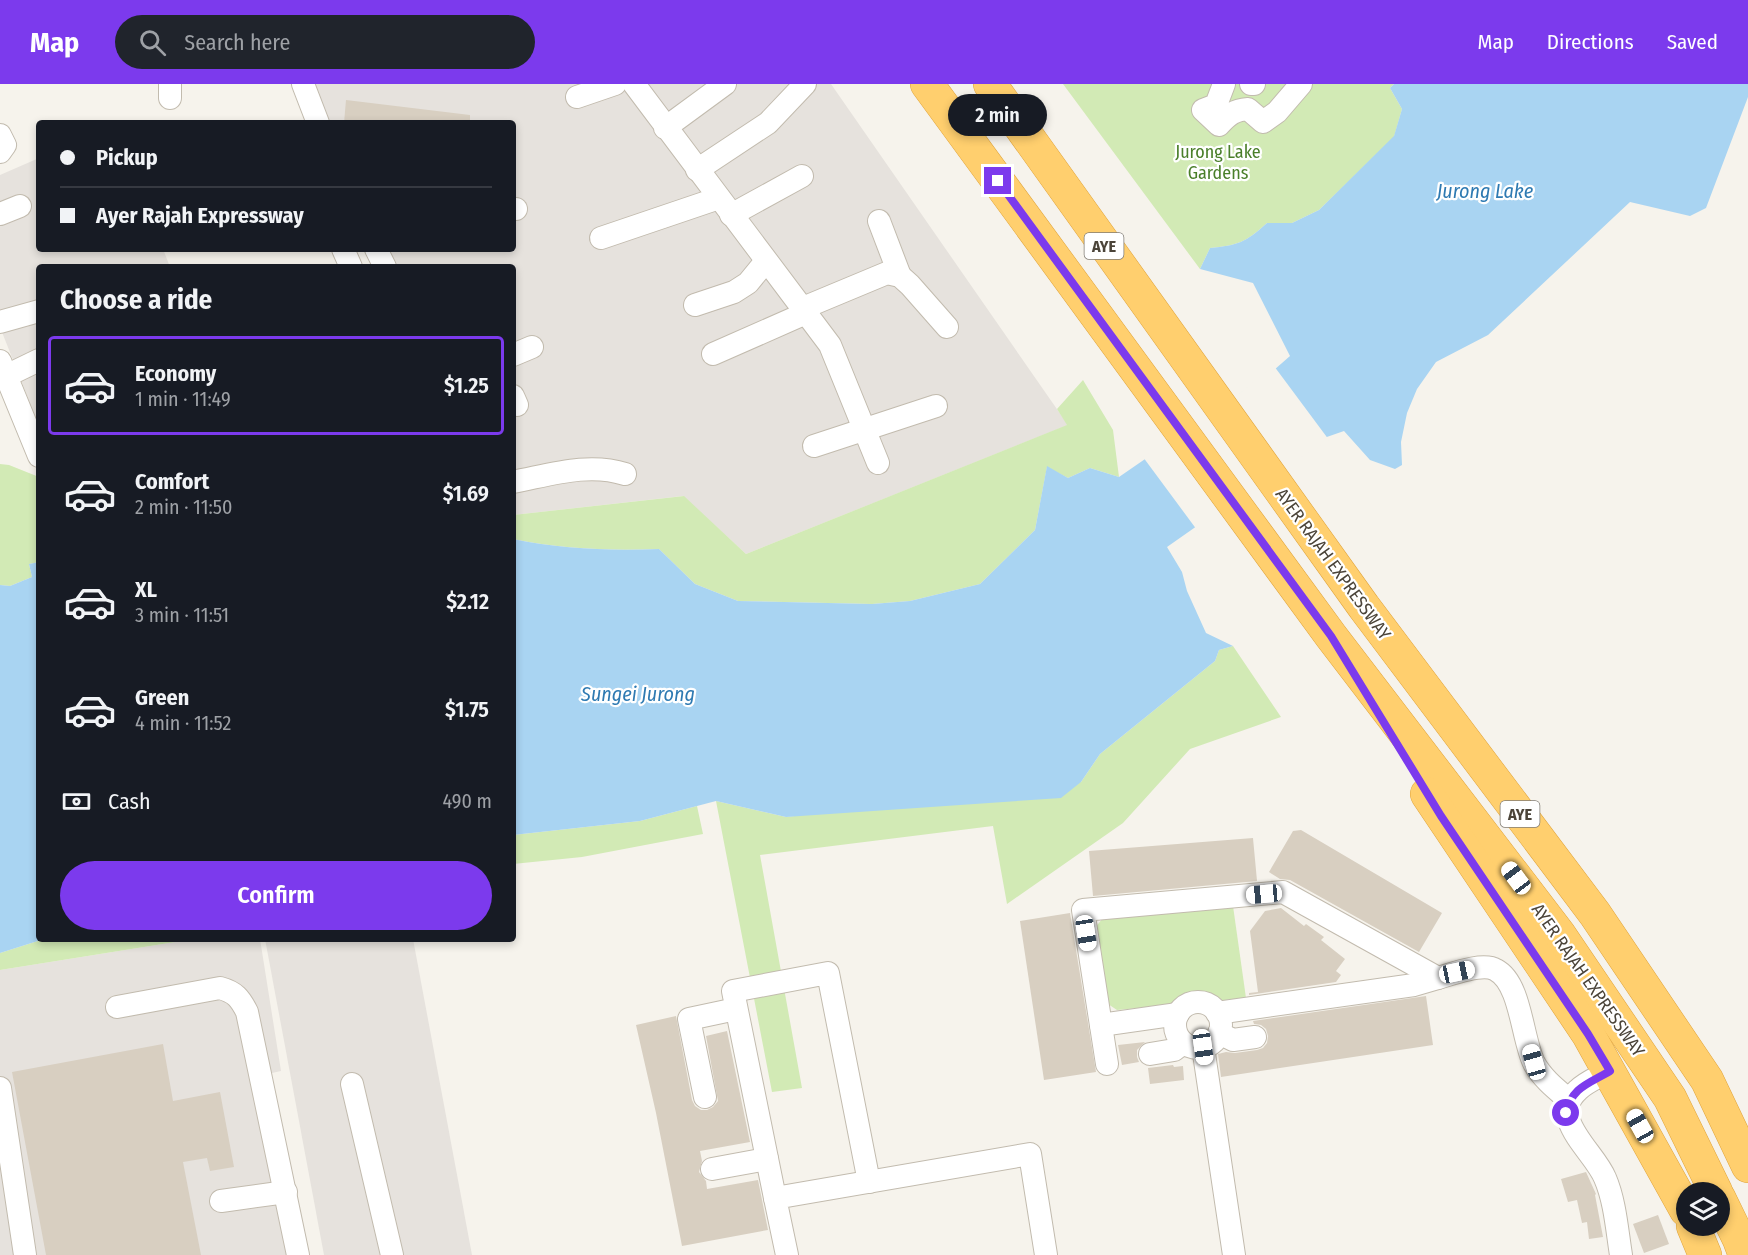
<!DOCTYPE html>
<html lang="en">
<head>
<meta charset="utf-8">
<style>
  :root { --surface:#171b24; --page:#20242c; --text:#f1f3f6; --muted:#9ea1a6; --line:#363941; --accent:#7c3aed }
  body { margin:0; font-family:"Fira Sans Condensed",sans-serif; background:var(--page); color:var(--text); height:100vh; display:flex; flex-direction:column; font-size:22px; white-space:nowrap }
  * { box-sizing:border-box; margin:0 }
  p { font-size:20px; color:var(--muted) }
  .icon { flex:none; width:33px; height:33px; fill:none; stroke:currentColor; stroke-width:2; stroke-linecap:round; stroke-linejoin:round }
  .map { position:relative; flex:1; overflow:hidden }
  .details { position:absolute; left:36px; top:180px; width:480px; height:678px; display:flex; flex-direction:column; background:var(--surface); border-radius:6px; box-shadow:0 3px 9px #0003 }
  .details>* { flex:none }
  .top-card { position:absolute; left:36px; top:36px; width:480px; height:132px; border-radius:6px; box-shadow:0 3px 9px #0003; display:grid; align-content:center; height:132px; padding:0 24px; background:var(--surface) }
  .fabs { position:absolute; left:1676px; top:1098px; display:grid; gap:12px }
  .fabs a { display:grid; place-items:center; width:54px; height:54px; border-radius:50%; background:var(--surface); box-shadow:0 3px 9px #0003; font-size:30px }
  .end { position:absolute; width:27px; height:27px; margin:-14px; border:8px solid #7c3aed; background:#fff; box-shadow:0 0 0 3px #fff }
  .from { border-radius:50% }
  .bubble { position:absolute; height:42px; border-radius:21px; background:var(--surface); box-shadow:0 3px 9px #0003; font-size:20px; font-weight:600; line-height:42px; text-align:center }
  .car { position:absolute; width:18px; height:36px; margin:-18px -9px; border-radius:8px; box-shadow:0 0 4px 2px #0007; background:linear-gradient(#fff 24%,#345 0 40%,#fff 0 76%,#345 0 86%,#fff 0) }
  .top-card b { display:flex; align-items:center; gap:21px; height:57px; font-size:22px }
  .top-card b+b { border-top:2px solid var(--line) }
  .top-card i { width:15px; height:15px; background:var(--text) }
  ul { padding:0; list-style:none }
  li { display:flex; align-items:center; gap:18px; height:99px; margin:0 12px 9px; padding:0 12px; border:3px solid transparent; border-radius:6px }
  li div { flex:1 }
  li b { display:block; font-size:22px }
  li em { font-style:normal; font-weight:600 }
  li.current { border-color:var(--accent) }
  li>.icon { width:54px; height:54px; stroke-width:1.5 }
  h2 { padding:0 24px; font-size:27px; line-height:72px }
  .pay { display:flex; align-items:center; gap:15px; height:66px; padding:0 24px; font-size:22px }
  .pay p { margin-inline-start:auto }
  .action { display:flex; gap:12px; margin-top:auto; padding:12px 24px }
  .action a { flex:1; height:69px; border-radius:36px; background:var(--accent); color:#fff; font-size:24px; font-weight:600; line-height:69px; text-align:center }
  header { display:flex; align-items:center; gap:36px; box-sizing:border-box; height:84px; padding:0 30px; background:var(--accent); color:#fff }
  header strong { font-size:28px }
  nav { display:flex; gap:33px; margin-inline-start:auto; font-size:21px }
  .search { width:420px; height:54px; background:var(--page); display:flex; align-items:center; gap:15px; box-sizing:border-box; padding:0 21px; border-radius:33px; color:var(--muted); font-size:22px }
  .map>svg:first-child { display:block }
  .industrial { fill:#e6e2dd }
  .green { fill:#d2eab5 }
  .water { fill:#a9d4f2 }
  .pier { fill:#f6f3ec }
  .building { fill:#d8cfc1 }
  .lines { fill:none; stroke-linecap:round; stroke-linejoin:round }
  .minor-casing { stroke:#c2bbae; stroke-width:24 }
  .highway-casing { stroke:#e0a43c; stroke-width:34 }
  .minor { stroke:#fff; stroke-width:22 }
  .highway { stroke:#ffcf6e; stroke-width:33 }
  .route { stroke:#7c3aed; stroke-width:8 }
  .labels { text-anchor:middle; stroke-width:4.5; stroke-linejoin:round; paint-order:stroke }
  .shield { fill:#fff; stroke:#817c74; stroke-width:1.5 }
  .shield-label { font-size:16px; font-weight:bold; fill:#4b4439 }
  .park-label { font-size:18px; fill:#4a7f2a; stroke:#fff }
  .street-label { font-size:18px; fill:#4b4439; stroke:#fff }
  .water-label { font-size:20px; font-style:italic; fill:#2e7ab2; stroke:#fff }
</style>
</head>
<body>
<header>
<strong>Map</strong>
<div class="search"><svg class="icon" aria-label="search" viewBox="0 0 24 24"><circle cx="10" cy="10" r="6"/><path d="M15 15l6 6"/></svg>Search here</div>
<nav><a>Map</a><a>Directions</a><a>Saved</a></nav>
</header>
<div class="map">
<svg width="1748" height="1171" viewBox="0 0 1748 1171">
  <rect width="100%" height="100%" fill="#f6f3ec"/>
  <g class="industrial">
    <polygon points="298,0 831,0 1068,341 746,470 683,412 513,431 513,183 374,183 367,165 513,165 513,39 315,39"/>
    <polygon points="39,74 39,165 163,165 170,183 39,183 39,342 0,243 0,91"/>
    <polygon points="194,855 260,855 281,987 254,993 289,1171 0,1171 0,886"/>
    <polygon points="265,855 413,855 472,1171 324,1171"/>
  </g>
  <g class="green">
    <path d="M1063 0H1394L1390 4 1402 25 1394 53 1319 126 1292 139H1267C1245 159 1238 161 1210 164L1200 185Z"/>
    <path d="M1083 296 1113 346 1119 393 1090 384 1068 394 1047 383 1035 446 980 500 910 517 872 520 738 517 695 500 659 465C609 467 562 465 513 455V431L684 412 746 470 1067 341 1057 325Z"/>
    <polygon points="0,380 9,381 39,393 39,478 29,480 32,493 10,502 0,501"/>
    <polygon points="1233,562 1281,633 1190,665 1123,739 1007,820 993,742 760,771 802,1004 772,1008 716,717 786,733 1081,698 1100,670 1215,577 1219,566"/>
    <polygon points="697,722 703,750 582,773 513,780 513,751 640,737"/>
    <polygon points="1233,822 1246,914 1117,926 1108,920 1095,844 1102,835"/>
    <polygon points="44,855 194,855 0,886 0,869"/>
  </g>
  <g class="water">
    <path d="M1394 0H1748V13L1706 124 1690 132 1630 118 1488 251 1436 278 1417 305 1407 329 1401 358 1402 381 1395 385 1370 376 1344 347 1321 355 1167 463 1182 488 1187 507 1206 549 1233 562 1219 566 1215 577 1100 670 1081 698 1061 714 786 733 716 717 640 737 513 751V455C562 465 609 467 659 465L695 500 738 517 872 520 910 517 980 500 1035 446 1047 382 1068 394 1090 384 1119 393 1274 286 1290 272 1253 199 1200 185 1210 164C1238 161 1245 159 1267 139H1292L1319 126 1394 52 1402 25 1390 4Z"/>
    <polygon points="39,478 39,855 44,855 0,869 0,501 10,502 32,493 29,480"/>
  </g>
  <polygon class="pier" points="1274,282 1329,356 1281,385 1197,446 1143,373 1222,319 1240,309"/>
  <g class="building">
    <polygon points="346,16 470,31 470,39 344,39"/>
    <polygon points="1301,746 1442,829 1419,868 1290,796 1280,795 1269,788 1293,747"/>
    <polygon points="1253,754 1257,797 1093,812 1089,767"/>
    <polygon points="1281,824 1304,842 1306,840 1324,853 1321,856 1345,875 1336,887 1341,891 1336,898 1249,911 1249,909 1258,908 1250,847 1265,827"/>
    <polygon points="1070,829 1096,988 1044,996 1020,837"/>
    <polygon points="1426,912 1433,961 1221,993 1218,970 1226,968 1235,969 1257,966 1263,964 1267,959 1268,952 1266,945 1261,941 1254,940 1253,937"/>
    <polygon points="676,932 692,1016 695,1022 701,1026 707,1026 713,1023 718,1017 706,952 727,947 750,1058 700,1067 702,1077 699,1088 706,1097 707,1105 758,1096 768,1146 682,1162 656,1029 636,941"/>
    <polygon points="1145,958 1137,966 1137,973 1139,978 1122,981 1118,961"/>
    <polygon points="163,960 173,1017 220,1008 234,1083 210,1087 207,1074 183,1078 201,1171 46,1171 12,988"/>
    <polygon points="1173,981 1174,983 1183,982 1184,996 1150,1000 1148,984"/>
    <polygon points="1586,1088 1596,1110 1595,1111 1603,1153 1589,1155 1587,1138 1582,1139 1577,1116 1568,1118 1561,1095"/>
    <polygon points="1658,1131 1669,1160 1644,1169 1633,1140"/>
  </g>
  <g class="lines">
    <defs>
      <g id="minor">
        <polyline points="170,0 170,14"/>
        <polyline points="303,0 318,39"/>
        <polyline points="634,0 830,261 878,379"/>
        <path d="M1224 0 1216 21 1203 26 1219 41C1228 31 1234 26 1248 25L1263 38 1277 28 1301 0"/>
        <polyline points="1251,0 1254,0"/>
        <polyline points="577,13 615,0"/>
        <polyline points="665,44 725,0"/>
        <polyline points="0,51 5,61 0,68"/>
        <polyline points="697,86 768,39 805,0"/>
        <polyline points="513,125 516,125"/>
        <polyline points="0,130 20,122"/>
        <polyline points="731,131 802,92"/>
        <polyline points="879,137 900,192"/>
        <polyline points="601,154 719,114"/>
        <polyline points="343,165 351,183"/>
        <polyline points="376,165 385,183"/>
        <polyline points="695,221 734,208 748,199 766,177"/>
        <polyline points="803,224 887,189 900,192 910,201 947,243"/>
        <polyline points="0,238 39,227"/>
        <polyline points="713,270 806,229"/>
        <polyline points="513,271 532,263"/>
        <polyline points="0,277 39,372"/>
        <polyline points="6,292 39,276"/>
        <polyline points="513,312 517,321"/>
        <polyline points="814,362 936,322"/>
        <path d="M513 398C550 391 588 378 625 390"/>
        <circle cx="1198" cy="941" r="23"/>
        <path d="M117 923 220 904C235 908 240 914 247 928L298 1171"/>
        <polyline points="1217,929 1414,901 1438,894"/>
        <polyline points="1101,941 1178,930"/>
        <polyline points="1219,949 1233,956 1255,953"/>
        <polyline points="1203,963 1234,1171"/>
        <polyline points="1150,970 1174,966 1183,959"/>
        <path d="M1107 980 1083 826 1283 808 1438 894C1452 890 1483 878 1496 886 1521 899 1522 955 1534 979 1542 994 1556 1005 1569 1016"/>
        <path d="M1609 987C1599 993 1586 998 1578 1006 1547 1034 1594 1067 1605 1094 1615 1117 1617 1146 1621 1171"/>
        <polyline points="352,1000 392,1171"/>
        <polyline points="0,1004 25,1171"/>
        <polyline points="705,1013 689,935 736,925"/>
        <polyline points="712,1085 767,1075"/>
        <polyline points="775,1114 733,907 828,889 869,1098"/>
        <polyline points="221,1117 286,1108"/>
        <polyline points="787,1171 775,1114 1030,1070 1046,1171"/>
      </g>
      <g id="highway">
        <polyline points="927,0 1331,552 1559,850 1670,1014 1716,1108"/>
        <polyline points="990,0 1364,523 1595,830 1707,996 1748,1082"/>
        <polyline points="1427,710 1588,950 1686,1126"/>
        <polyline points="1719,1114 1739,1155 1745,1171"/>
        <polyline points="1693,1142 1705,1171"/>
      </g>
    </defs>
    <use href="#minor" class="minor-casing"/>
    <use href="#highway" class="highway-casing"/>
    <use href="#minor" class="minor"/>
    <use href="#highway" class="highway"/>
  </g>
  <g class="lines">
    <path class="route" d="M998 97 1331 552 1441 732 1588 950 1610 987C1588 1000 1572 1003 1566 1029"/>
  </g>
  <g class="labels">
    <g class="shield">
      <rect x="1084.5" y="149" width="39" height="26" rx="4.5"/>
      <rect x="1500.5" y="717" width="39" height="26" rx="4.5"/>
    </g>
    <g class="shield-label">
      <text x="1104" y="168">AYE</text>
      <text x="1520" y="736">AYE</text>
    </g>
    <g class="park-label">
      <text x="1218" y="74">Jurong Lake<tspan x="1218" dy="21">Gardens</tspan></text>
    </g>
    <g class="street-label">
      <text transform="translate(1333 480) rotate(54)" y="6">AYER RAJAH EXPRESSWAY</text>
      <text transform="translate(1588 896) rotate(55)" y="6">AYER RAJAH EXPRESSWAY</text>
    </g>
    <g class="water-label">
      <text x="1485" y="114">Jurong Lake</text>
      <text x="638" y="617">Sungei Jurong</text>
    </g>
  </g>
</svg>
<div class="fabs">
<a><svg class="icon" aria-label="layers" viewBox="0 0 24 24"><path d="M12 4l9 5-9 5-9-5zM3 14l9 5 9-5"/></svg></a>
</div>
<i class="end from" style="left:1566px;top:1029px"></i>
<i class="end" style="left:998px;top:97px"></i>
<div class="bubble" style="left:948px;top:10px;width:99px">2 min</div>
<i class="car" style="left:1516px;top:794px;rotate:323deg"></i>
<i class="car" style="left:1264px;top:810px;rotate:265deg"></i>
<i class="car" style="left:1086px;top:849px;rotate:171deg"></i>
<i class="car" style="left:1457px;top:888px;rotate:78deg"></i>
<i class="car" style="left:1203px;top:963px;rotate:172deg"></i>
<i class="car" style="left:1534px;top:978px;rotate:344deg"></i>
<i class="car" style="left:1640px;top:1042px;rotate:331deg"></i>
<div class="top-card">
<b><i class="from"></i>Pickup</b>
<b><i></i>Ayer Rajah Expressway</b>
</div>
<section class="details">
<h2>Choose a ride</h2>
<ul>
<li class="current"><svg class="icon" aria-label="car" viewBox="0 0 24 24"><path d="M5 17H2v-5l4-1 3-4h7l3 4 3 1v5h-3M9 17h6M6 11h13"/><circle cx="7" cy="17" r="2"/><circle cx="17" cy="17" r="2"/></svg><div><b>Economy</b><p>1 min · 11:49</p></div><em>$1.25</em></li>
<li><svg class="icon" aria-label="car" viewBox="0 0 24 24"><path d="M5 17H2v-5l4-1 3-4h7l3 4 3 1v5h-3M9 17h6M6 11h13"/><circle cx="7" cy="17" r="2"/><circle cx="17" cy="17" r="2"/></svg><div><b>Comfort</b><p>2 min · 11:50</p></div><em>$1.69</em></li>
<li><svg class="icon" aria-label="car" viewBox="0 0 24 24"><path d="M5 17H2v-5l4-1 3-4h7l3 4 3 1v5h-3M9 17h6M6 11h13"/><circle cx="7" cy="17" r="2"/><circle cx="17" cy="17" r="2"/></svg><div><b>XL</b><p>3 min · 11:51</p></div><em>$2.12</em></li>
<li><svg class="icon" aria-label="car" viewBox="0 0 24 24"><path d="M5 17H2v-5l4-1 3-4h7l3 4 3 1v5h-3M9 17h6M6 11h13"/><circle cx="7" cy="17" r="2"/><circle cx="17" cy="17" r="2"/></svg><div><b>Green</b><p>4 min · 11:52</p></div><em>$1.75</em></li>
</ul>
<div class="pay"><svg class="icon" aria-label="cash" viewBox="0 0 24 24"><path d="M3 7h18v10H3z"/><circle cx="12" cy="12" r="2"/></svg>Cash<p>490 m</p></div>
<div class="action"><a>Confirm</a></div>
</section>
</div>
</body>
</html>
